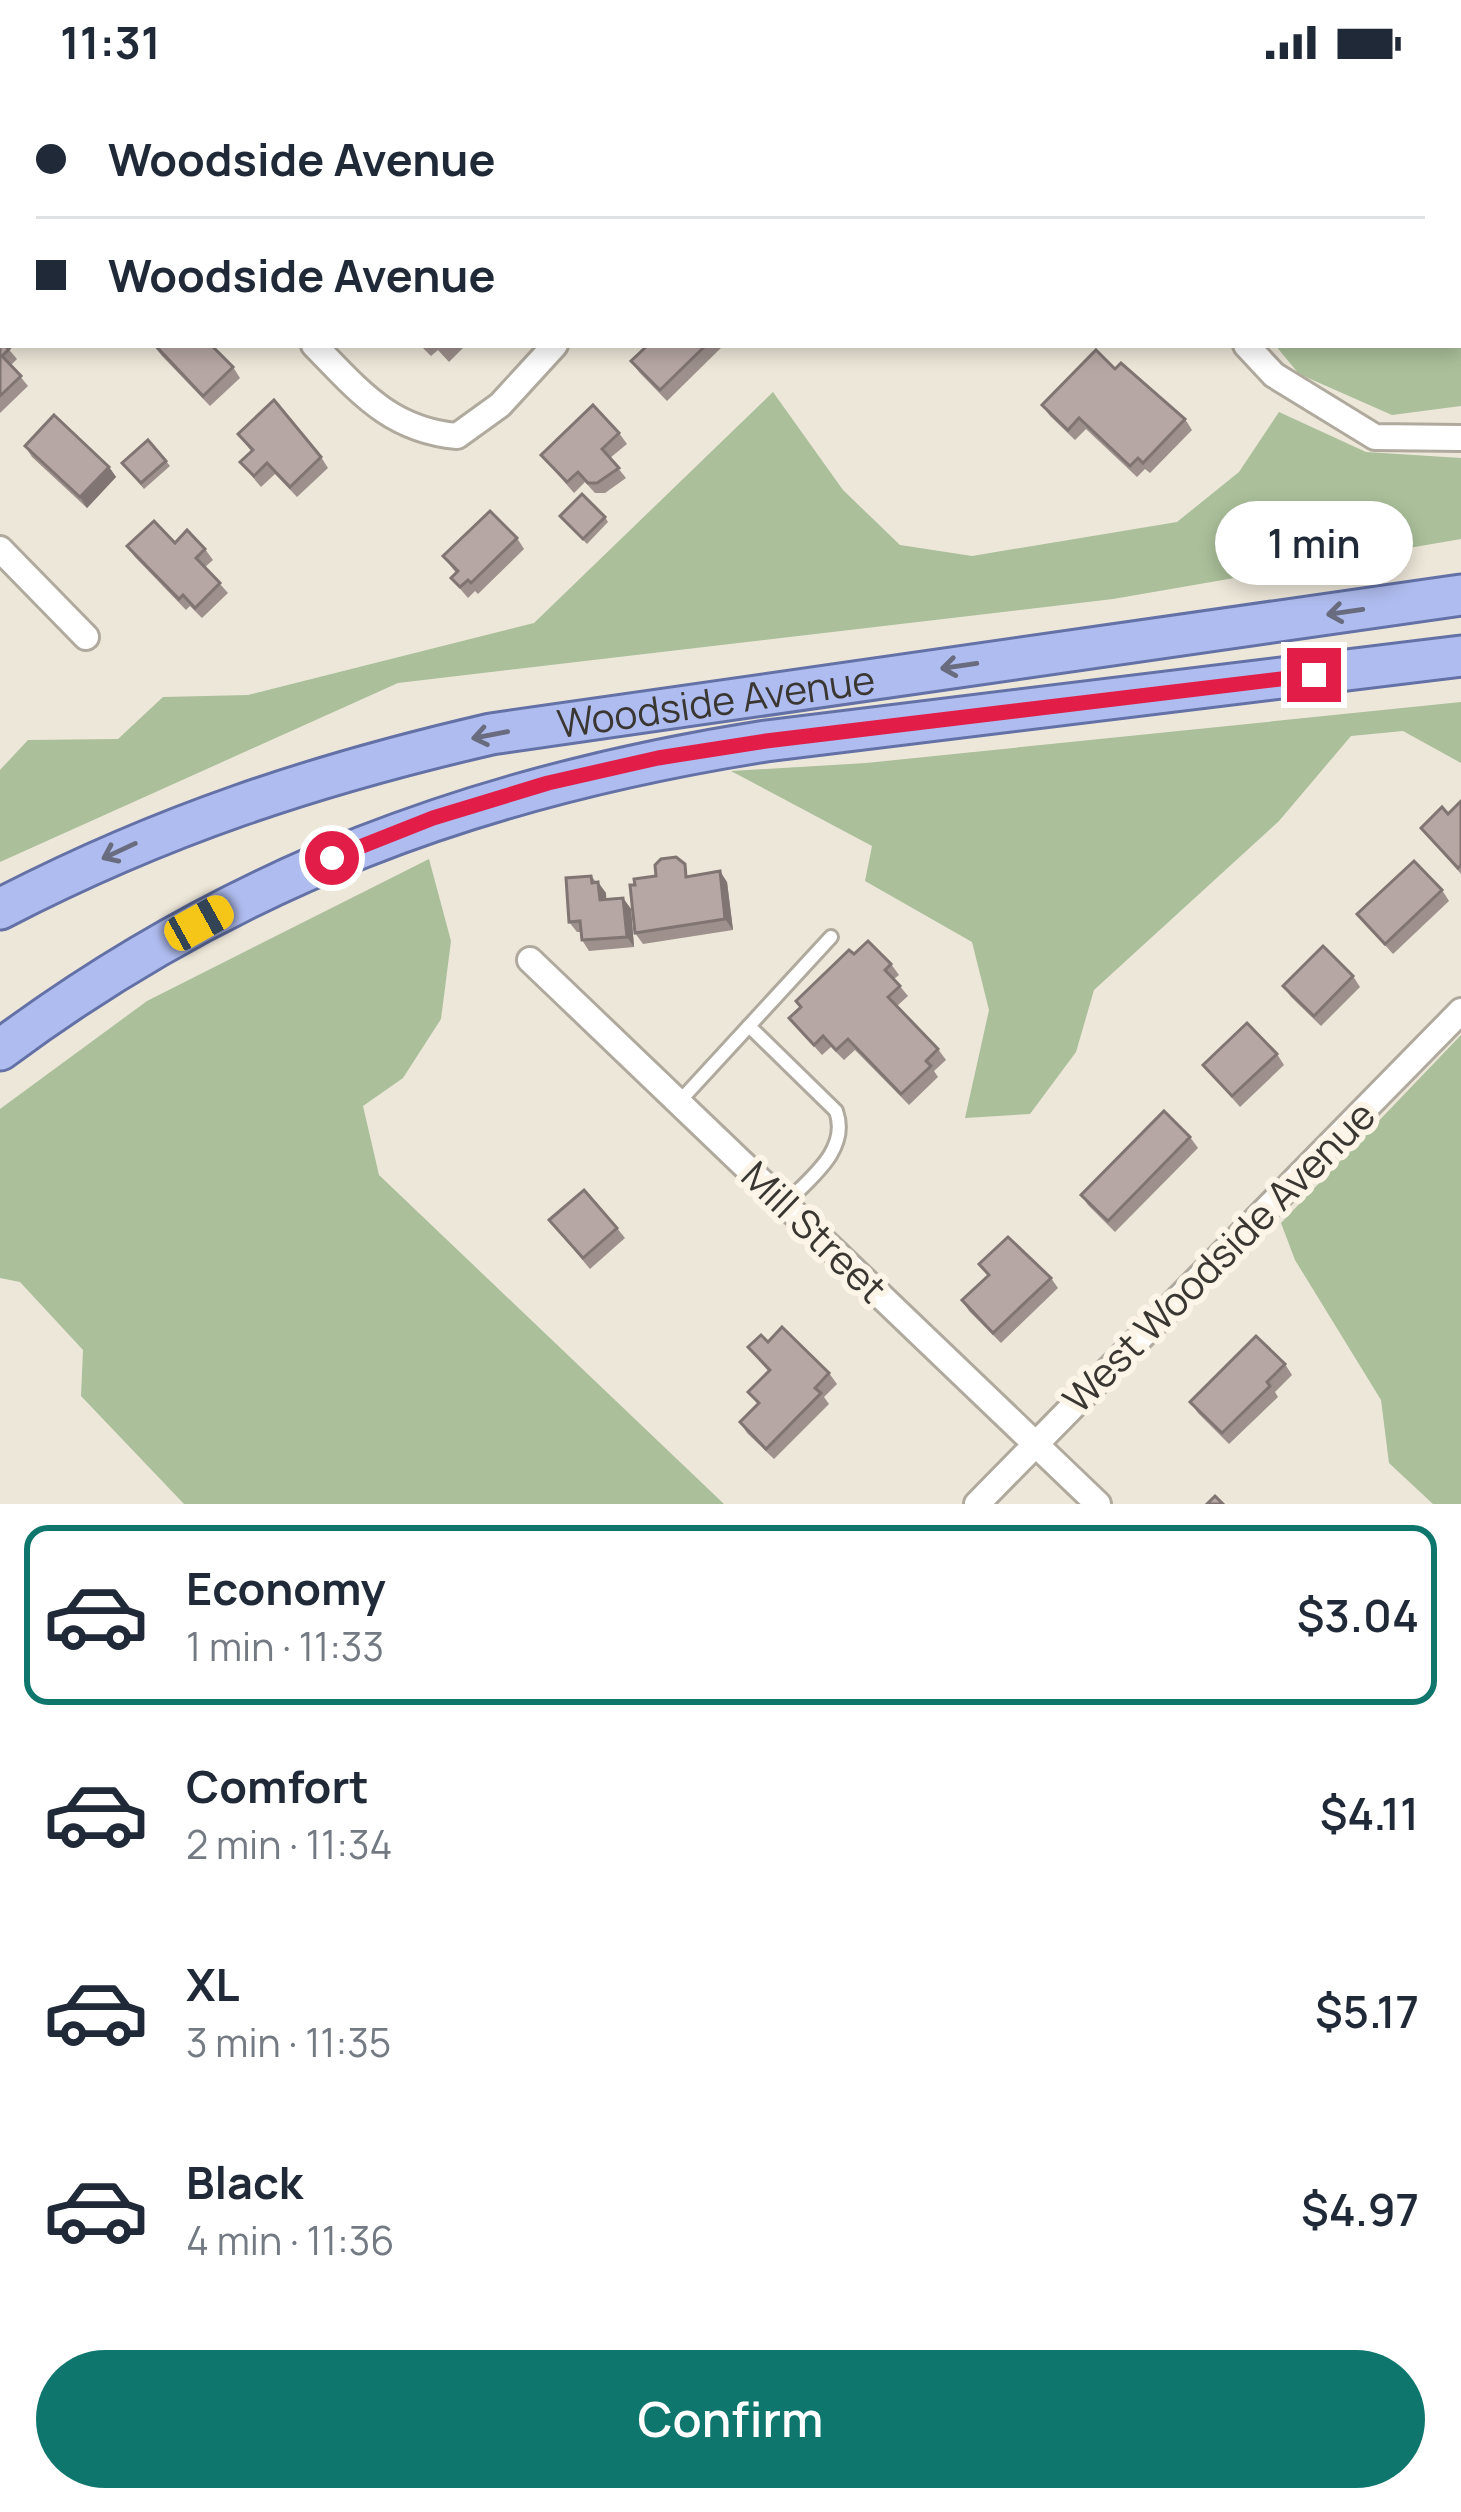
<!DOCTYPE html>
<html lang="en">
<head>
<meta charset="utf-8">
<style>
  :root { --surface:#fff; --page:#f6f6f7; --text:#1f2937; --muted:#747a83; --line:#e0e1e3; --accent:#0f766e }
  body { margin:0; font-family:Manrope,sans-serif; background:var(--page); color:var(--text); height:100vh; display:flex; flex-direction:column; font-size:45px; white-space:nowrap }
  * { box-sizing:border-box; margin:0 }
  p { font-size:39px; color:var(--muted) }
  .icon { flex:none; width:66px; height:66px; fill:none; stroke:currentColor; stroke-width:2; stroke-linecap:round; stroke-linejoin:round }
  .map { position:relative; height:1420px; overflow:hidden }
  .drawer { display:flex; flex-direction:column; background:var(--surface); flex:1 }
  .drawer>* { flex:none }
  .banner { position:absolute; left:0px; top:0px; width:1461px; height:264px; box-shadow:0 6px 18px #0003; display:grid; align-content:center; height:264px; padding:0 36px; background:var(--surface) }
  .end { position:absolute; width:54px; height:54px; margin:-27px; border:15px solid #e11d48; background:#fff; box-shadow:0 0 0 6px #fff }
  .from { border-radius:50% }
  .bubble { position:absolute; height:84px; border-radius:42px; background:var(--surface); box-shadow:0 6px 18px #0003; font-size:39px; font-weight:600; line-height:84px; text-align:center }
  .car { position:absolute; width:36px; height:72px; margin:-36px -18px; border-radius:15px; box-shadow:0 0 9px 3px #0007; background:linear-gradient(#f5c518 24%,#345 0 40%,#f5c518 0 76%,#345 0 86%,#f5c518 0) }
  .banner b { display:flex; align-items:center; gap:42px; height:114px; font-size:45px }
  .banner b+b { border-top:3px solid var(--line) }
  .banner i { width:30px; height:30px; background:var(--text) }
  ul { padding:21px 0 0; list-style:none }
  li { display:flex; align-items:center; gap:36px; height:180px; margin:0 24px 18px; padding:0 12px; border:6px solid transparent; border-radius:24px }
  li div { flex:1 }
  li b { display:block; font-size:45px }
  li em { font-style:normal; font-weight:600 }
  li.selected { border-color:var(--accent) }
  li>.icon { width:108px; height:108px; stroke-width:1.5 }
  .primary-button { display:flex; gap:24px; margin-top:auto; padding:24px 36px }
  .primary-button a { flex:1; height:138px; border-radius:72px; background:var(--accent); color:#fff; font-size:48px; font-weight:600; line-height:138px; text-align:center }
  .status { display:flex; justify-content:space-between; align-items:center; height:84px; padding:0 60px; background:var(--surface); direction:ltr }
  .status svg { height:33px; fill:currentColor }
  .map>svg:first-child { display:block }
  .forest { fill:#aabf9a }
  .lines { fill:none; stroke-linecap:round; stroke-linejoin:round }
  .lane-casing { stroke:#b0a99d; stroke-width:18 }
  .street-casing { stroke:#b0a99d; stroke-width:30 }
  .primary-casing { stroke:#6371a6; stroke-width:45 }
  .lane { stroke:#fff; stroke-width:12 }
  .street { stroke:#fff; stroke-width:24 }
  .primary { stroke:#afbcef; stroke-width:39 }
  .wall { fill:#9d908d }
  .shaded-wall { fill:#807573 }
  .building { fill:#b7a7a4; stroke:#807573; stroke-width:3 }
  .oneway { stroke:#696c7e }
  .route { stroke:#e11d48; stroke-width:15 }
  .labels { text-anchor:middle; stroke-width:12; stroke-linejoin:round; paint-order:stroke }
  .street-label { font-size:39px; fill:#3a3732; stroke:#fbf4e7 }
</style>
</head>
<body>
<div class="status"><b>11:31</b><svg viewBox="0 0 49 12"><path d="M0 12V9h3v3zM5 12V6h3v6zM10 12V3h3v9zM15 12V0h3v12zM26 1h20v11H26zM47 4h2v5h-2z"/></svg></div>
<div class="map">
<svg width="1461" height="1420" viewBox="0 0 1461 1420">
  <rect width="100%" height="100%" fill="#ede7d9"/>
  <g class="forest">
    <polygon points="1064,0 1461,0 1461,322 1392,331 1299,290 1275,261 1458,261 1458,3 1061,3"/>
    <polygon points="773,308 843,406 900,461 972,472 1177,438 1239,388 1279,328 1366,368 1461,374 1461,455 1113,515 398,599 0,778 0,686 28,656 118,655 163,613 248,611 534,539"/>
    <polygon points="1461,618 1461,679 1403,647 1351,652 1279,737 1094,906 1076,968 1030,1030 965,1034 989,926 972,858 865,797 872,762 731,687 866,679"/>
    <polygon points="429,775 451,857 441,935 403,994 363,1022 379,1091 724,1420 184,1420 81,1312 83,1266 20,1198 0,1194 0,1025 147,917"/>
    <polygon points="1461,951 1461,1420 1433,1420 1389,1379 1381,1316 1295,1176 1281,1139"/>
  </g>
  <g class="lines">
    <defs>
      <g id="lane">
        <path d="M749 942 836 1027C850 1066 810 1094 785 1120"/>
        <polyline points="679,1018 831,853"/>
      </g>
      <g id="street">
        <polyline points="56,0 59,3"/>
        <polyline points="556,0 559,3"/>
        <polyline points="800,3 803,0"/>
        <path d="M314 261C359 307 390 346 457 352L500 321 555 261"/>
        <polyline points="1246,261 1274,291 1375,353 1461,354"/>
        <polyline points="0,465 86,553"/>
        <polyline points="530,876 1098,1420"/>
        <polyline points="977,1420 1461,927"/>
      </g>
      <g id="primary">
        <path id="s1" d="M0 825C162 741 314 691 491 650L1461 511"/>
        <path d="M0 966C235 791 479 702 766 657L1461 572"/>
      </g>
    </defs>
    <use href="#lane" class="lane-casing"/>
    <use href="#street" class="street-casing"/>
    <use href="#primary" class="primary-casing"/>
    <use href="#lane" class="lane"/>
    <use href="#street" class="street"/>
    <use href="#primary" class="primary"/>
  </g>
  <g class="wall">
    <polygon points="368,0 445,0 442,3 369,3"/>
    <polygon points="0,47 3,50 3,131 0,134"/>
    <polygon points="0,255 17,275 11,281 28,302 0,329"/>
    <polygon points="420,261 466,261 449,278 438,266 431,272"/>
    <polygon points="648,261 724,261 667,317 639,288 631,277"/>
    <polygon points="154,262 233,283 240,294 210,322 162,272"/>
    <polygon points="1115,285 1185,335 1192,346 1150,389 1145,385 1137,393 1086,345 1075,356 1050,332 1042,321"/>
    <polygon points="619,349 627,360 610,374 626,394 605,409 595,409 585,398 574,409 541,371"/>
    <polygon points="238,350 321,373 328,384 297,413 275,390 261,403 240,378 251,367"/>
    <polygon points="25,362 109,383 116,393 87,424 32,373"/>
    <polygon points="166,377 170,382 144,405 126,384"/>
    <polygon points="560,432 605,433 608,438 587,460"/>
    <polygon points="517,454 524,465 478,510 475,507 468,514 451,494 456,489 443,472"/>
    <polygon points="175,459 205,465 213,476 205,483 228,509 202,534 190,522 186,526 135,473 127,462"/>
    <polygon points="1461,717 1461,790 1421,744 1448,730"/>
    <polygon points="591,792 606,809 606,816 623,814 631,825 634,863 589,867 582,856 581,848 577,848 569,838"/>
    <polygon points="692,792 727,798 733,846 643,860 635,849 635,801"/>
    <polygon points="1442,806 1449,817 1393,870 1357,830"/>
    <polygon points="854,870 891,880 899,891 894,895 908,912 897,922 938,965 946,976 934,987 938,993 909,1021 855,966 844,976 831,963 822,971 789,934 800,924 796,917"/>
    <polygon points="1353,892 1360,903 1321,942 1291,913 1283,902"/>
    <polygon points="1277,970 1284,981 1240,1023 1203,981"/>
    <polygon points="1190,1053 1198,1064 1115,1148 1088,1121 1081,1111"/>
    <polygon points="549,1136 617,1144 625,1154 590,1185"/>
    <polygon points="979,1180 1051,1194 1058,1204 1001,1259 969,1227 962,1216 988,1192"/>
    <polygon points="768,1258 829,1289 837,1300 824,1313 829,1320 774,1375 747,1349 740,1338 758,1320 748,1308 768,1287 748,1263"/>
    <polygon points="1285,1280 1292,1291 1275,1308 1278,1313 1229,1360 1198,1329 1190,1318"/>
  </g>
  <g class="shaded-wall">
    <polygon points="109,383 116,393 87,424 80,413"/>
    <polygon points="720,787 727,798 733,846 725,835"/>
    <polygon points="598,798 606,809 607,827 600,816"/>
    <polygon points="623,814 631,825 634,863 627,853"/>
  </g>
  <g class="building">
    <polygon points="181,0 230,0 232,2 234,0 253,0 256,3 178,3"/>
    <polygon points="369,0 427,0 424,3 369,3"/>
    <polygon points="0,47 3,50 3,113 0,116"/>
    <polygon points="0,255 3,261 9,265 2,272 21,292 0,312"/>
    <polygon points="155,261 211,261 233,283 203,312"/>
    <polygon points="648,261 706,261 660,306 631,277"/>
    <polygon points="1096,266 1115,285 1121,279 1185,335 1143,379 1138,374 1130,382 1079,334 1068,346 1042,321"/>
    <polygon points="274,316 321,373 290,403 267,379 254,392 240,378 253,366 238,350"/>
    <polygon points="593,321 619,349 602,365 619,384 597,399 588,399 578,388 567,398 541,371"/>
    <polygon points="54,331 109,383 80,413 25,362"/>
    <polygon points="148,356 166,377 141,399 122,379"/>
    <polygon points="582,410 605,433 583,455 560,432"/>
    <polygon points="490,427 517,454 471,499 468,496 460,503 451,494 458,487 443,472"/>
    <polygon points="154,437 175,459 187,446 205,465 196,474 220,499 195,524 183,511 179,515 127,462"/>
    <polygon points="1461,717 1461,781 1458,784 1421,744 1442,723 1448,730"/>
    <polygon points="676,773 685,780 686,793 720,787 725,835 635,849 630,801 635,801 634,795 656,792 655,781 661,775"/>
    <polygon points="1414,777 1442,806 1385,860 1357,830"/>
    <polygon points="591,792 592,799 598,798 600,816 623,814 627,853 582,856 580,837 569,838 566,794"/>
    <polygon points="868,857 891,880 885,886 900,902 888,913 938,965 926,977 931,982 901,1010 848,955 836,966 823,952 814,961 789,934 801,923 796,917 849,866 854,870"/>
    <polygon points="1323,862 1353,892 1314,932 1283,902"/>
    <polygon points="1247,939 1277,970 1232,1012 1203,981"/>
    <polygon points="1164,1027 1190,1053 1108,1137 1081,1111"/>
    <polygon points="584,1106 617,1144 583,1174 549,1136"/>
    <polygon points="1008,1153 1051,1194 993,1249 962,1216 989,1191 979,1180"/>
    <polygon points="782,1243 829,1289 815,1304 821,1309 766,1365 740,1338 759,1319 748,1308 770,1286 748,1263 761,1251 768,1258"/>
    <polygon points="1256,1252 1285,1280 1267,1298 1270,1302 1222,1349 1190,1318"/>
    <polygon points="1215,1412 1223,1420 1207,1420"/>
  </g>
  <defs><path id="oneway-shaft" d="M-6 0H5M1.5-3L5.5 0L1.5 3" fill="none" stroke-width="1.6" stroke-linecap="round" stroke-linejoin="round" transform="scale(3)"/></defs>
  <g class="oneway">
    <use href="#oneway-shaft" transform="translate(1345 528) rotate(172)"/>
    <use href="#oneway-shaft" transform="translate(959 582) rotate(172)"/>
    <use href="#oneway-shaft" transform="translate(490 651) rotate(169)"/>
    <use href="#oneway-shaft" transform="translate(119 767) rotate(155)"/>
  </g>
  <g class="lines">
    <polyline class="route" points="332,774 433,734 548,699 658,674 766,657 1314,591"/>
  </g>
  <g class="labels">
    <g class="street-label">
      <text dy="14" stroke="none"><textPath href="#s1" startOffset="750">Woodside Avenue</textPath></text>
      <text transform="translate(814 1148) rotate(44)" y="14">Mill Street</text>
      <text transform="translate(1219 1173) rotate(-45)" y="14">West Woodside Avenue</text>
    </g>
  </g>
</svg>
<i class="end from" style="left:332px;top:774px"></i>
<i class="end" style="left:1314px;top:591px"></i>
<div class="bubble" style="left:1215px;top:417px;width:198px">1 min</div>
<i class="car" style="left:199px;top:839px;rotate:61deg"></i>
<div class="banner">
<b><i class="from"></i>Woodside Avenue</b>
<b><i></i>Woodside Avenue</b>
</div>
</div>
<section class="drawer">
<ul>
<li class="selected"><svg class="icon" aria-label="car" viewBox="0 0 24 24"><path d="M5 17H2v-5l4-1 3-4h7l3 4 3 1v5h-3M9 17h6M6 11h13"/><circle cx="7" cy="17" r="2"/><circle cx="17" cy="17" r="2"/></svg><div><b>Economy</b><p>1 min · 11:33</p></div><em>$3.04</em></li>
<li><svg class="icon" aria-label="car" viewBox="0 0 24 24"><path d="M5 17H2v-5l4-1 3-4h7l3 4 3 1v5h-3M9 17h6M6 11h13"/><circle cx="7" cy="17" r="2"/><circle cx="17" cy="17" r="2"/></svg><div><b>Comfort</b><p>2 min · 11:34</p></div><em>$4.11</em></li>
<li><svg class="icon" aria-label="car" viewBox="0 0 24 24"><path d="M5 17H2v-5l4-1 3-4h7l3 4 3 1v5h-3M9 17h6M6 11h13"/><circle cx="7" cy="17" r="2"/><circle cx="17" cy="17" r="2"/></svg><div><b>XL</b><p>3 min · 11:35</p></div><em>$5.17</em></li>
<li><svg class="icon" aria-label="car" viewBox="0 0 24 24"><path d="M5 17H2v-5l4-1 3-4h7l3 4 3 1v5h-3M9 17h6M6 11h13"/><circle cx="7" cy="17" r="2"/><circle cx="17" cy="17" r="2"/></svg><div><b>Black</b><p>4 min · 11:36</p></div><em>$4.97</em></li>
</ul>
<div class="primary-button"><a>Confirm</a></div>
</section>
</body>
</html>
